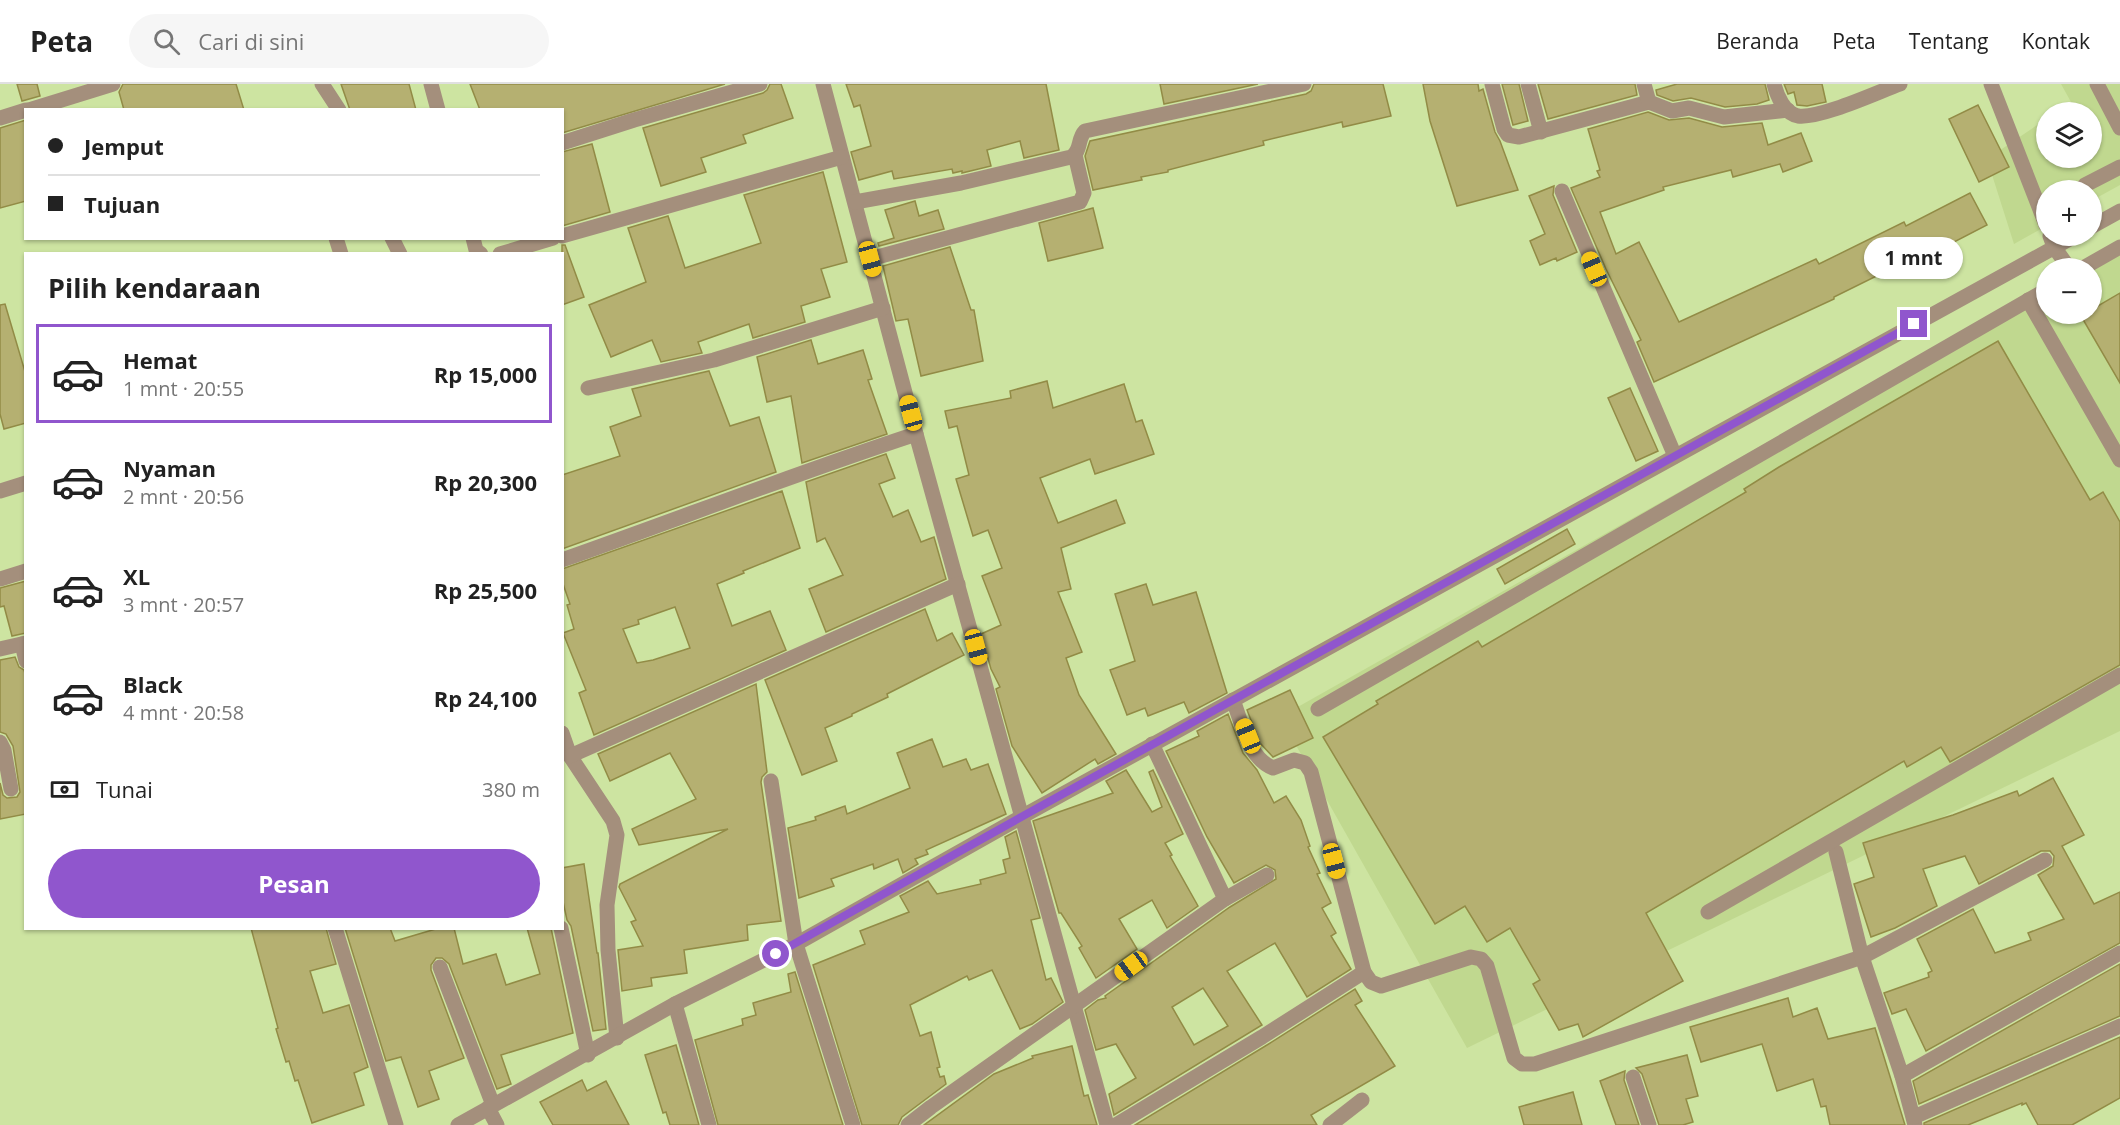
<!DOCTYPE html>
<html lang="id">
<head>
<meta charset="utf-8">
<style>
  :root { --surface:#fff; --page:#f6f6f6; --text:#222; --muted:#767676; --line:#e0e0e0; --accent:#9056cd }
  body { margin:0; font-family:"Open Sans",sans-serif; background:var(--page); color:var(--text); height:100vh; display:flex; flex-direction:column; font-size:22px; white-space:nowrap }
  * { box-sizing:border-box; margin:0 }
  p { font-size:20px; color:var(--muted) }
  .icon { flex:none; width:33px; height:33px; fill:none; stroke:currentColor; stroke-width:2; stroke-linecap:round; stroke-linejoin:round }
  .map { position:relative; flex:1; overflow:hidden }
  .side { position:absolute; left:24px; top:168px; width:540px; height:678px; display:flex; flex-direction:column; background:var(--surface); border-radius:0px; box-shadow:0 2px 4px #0004 }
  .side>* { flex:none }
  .top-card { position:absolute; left:24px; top:24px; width:540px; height:132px; border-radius:0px; box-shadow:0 2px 4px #0004; display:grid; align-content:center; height:132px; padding:0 24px; background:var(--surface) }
  .fabs { position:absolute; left:2036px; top:18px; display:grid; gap:12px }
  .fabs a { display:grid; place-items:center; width:66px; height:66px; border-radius:50%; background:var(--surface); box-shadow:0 2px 4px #0004; font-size:30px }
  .end { position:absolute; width:27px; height:27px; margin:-14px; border:8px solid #9056cd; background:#fff; box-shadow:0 0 0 3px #fff }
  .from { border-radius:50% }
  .bubble { position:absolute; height:42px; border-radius:21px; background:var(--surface); box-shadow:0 2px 4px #0004; font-size:20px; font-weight:700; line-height:42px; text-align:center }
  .car { position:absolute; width:18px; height:36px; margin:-18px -9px; border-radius:8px; box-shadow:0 0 4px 2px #0007; background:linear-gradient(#f5c518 24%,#345 0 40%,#f5c518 0 76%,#345 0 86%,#f5c518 0) }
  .top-card b { display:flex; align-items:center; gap:21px; height:57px; font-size:22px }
  .top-card b+b { border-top:2px solid var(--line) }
  .top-card i { width:15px; height:15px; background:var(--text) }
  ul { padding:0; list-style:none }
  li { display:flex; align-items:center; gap:18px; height:99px; margin:0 12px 9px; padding:0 12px; border:3px solid transparent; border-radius:0px }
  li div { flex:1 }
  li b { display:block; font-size:22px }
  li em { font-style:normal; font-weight:700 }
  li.active { border-color:var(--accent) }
  li>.icon { width:54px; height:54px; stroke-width:1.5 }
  h2 { padding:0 24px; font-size:27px; line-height:72px }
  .pay { display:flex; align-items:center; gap:15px; height:66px; padding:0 24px; font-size:22px }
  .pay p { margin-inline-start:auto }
  .action { display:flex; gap:12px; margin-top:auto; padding:12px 24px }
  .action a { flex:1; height:69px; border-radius:36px; background:var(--accent); color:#fff; font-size:24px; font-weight:700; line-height:69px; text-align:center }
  header { display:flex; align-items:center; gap:36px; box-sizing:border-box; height:84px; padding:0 30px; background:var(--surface); border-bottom:2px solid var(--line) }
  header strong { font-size:28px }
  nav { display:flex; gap:33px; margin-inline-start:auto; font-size:21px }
  .search { width:420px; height:54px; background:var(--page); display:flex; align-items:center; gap:15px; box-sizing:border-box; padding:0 21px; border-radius:33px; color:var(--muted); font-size:22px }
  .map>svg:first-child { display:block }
  .built { fill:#c0d88f }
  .building { fill:#b5b071; stroke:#928b46; stroke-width:1.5; fill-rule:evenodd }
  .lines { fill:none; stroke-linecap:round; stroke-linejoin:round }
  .minor { stroke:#a48f7c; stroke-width:15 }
  .route { stroke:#9056cd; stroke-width:8 }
</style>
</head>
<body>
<header>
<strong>Peta</strong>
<div class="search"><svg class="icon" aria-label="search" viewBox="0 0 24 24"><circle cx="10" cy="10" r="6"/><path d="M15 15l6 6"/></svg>Cari di sini</div>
<nav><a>Beranda</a><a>Peta</a><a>Tentang</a><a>Kontak</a></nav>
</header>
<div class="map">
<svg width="2120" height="1041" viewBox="0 0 2120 1041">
  <rect width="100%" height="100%" fill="#cde4a1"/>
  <g class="built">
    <polygon points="2061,0 2120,0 2120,101 2091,117 2091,106 2046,106 2046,142 2014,160 1987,75 2046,35 2046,74 2091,74 2091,28 2056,28 2071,18"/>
    <polygon points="2120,159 2120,647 1467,964 1280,633 2046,201 2046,230 2091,230 2091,184"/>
  </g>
  <g class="building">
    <polygon points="17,0 37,0 40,12 22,17"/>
    <polygon points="123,0 236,0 244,26 124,26 119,8"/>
    <polygon points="341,0 409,0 416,26 350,26"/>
    <polygon points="470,0 725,0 562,49 562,26 480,26"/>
    <polygon points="770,0 781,0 793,34 743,51 746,59 701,74 706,88 661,102 643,44 763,9 767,6"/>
    <polygon points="846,0 1046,0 1059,66 1024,74 1020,57 987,66 991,82 962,89 962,87 953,89 952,85 894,95 892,87 859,96 851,68 871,62 860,21 854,23"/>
    <polygon points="1160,0 1258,0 1164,20"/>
    <polygon points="1314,0 1383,0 1391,32 1343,43 1342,38 1263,57 1264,61 1168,86 1168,88 1141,93 1142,96 1093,106 1085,72 1090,57 1306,10 1311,7"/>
    <polygon points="1423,0 1478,0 1479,7 1483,5 1495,48 1500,57 1518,106 1457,122 1430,37"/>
    <polygon points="1502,0 1519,0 1528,37 1513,41"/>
    <polygon points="1538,0 1635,0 1637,11 1548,35"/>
    <polygon points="1677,0 1765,0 1769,16 1757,20 1725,23 1691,14 1673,17 1657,11 1656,6"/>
    <polygon points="1784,0 1822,0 1826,18 1807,22 1797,21 1794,8 1788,10"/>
    <polygon points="1978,21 2009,83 1979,98 1949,35"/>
    <polygon points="1648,28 1669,36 1689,34 1722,43 1762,39 1768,61 1801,49 1812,77 1783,88 1780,80 1733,93 1731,86 1663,103 1664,106 1600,128 1616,170 1639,158 1679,238 1816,175 1819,180 1904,138 1906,142 1970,109 1987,141 1929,171 1927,167 1834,213 1834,215 1654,298 1637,258 1641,256 1606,185 1571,104 1600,93 1597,87 1600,86 1588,45"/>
    <polygon points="26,36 26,117 0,124 0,44"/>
    <polygon points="592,60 610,128 562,142 562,68"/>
    <polygon points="823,88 847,178 821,185 830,213 801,222 805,238 753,254 749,240 698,258 702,269 661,278 652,256 611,273 589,221 646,198 628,144 668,132 685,184 761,159 744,111"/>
    <polygon points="1554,102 1553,111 1577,168 1557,177 1556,174 1540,181 1530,157 1545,150 1529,112"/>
    <polygon points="915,117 919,132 938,126 944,145 879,162 878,159 894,154 885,126"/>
    <polygon points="1093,124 1103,164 1048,177 1039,139"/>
    <polygon points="562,161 565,161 584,213 562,221"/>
    <polygon points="950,163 971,226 974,226 983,277 921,292 908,235 896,237 883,182"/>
    <polygon points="2120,209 2120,299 2081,232 2091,230 2091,226"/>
    <polygon points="5,220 26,291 26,339 4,345 0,330 0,221"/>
    <polygon points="811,256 818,280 863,266 872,295 868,296 887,350 802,379 791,312 767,318 757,273"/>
    <polygon points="1998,257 2090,416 2103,408 2120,438 2120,581 1950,678 1941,663 1907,683 1904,677 1646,829 1683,897 1583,953 1578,940 1559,946 1533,900 1540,896 1510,844 1487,858 1465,822 1435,840 1323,653 1378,620 1376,617 1478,557 1482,563 1746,408 1744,405 1779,383"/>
    <polygon points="709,287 730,342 759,333 776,388 562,465 562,391 620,372 610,343 641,332 632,305"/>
    <polygon points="1047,297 1053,324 1124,300 1136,338 1142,336 1154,370 1095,390 1090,375 1040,394 1058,439 1116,416 1125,439 1061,464 1071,505 1058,508 1082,568 1066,574 1079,611 1116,670 1098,680 1095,675 1042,709 1012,662 996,605 1000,603 991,585 981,550 1001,541 982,492 1002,484 988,446 973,452 956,395 969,391 957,342 949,344 945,327 1011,314 1010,307"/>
    <polygon points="1630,304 1658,367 1636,377 1608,314"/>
    <polygon points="886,370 895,394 879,400 893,433 908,426 921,458 934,453 946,495 826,548 809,505 843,491 825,454 817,458 806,398"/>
    <path d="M782 407 800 464 743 487 744 489 717 500 732 542 770 527 786 566 594 651 579 609 586 606 563 549 574 545 567 521 570 520 562 497V485ZM675 523 690 564 653 576 637 579 623 545 639 540 638 536Z"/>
    <polygon points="1567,445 1575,460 1505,500 1497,485"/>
    <polygon points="26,497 26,549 12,552 4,522 0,523 0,504"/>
    <polygon points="1146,500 1153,521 1196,508 1227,609 1189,629 1184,618 1148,632 1145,624 1127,631 1110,586 1135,577 1115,510"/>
    <polygon points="925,525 937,557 952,549 964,571 887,610 888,613 852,630 852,632 825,644 837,677 802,691 765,596"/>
    <polygon points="15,573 19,583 24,586 26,593 26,730 0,735 0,699 3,711 7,714 17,713 20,708 13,662 6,650 0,648 0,576"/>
    <polygon points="756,600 767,688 762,693 761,698 781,837 747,841 748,856 684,866 687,889 651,894 652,902 622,907 618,866 643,862 631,838 636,836 619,803 620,800 728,745 639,761 632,745 696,715 670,669 610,697 598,670"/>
    <polygon points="1290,606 1313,654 1273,673 1260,659 1247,626"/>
    <path d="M1228 630 1243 669 1257 686 1274 719 1286 712 1301 736 1310 762 1308 763 1320 789 1317 790 1331 819 1322 824 1336 849 1331 852 1351 885 1307 913 1275 859 1227 887 1262 941 1114 1031 1109 1010 1136 994 1116 960 1096 966 1085 926 1098 916 1106 914 1105 912 1230 823 1276 795 1275 786 1266 781 1234 799 1207 753 1166 667 1199 652 1197 647ZM1203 904 1228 942 1194 961 1172 923Z"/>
    <polygon points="932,655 943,683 966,675 971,686 988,680 1006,730 926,766 928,770 915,775 918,780 903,789 898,775 874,785 873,780 831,795 834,802 799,814 788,744 816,736 815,733 845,722 847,730 910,704 897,669"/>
    <polygon points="1126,686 1152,728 1162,723 1149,688 1153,686 1183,750 1165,759 1172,771 1170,772 1198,822 1167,844 1152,816 1119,835 1137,865 1096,894 1079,864 1082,862 1061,829 1059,829 1033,737 1113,709 1106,697"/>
    <polygon points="2053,694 2084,751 2062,762 2094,820 2120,808 2120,859 1926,967 1906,925 1892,930 1884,909 1929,893 1928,889 1932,887 1917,855 1973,825 1995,869 2031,856 2028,849 2064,835 2038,791 2053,782 2054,772 2050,767 2041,767 1979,800 1965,772 1923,785 1937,822 1895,844 1871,853 1854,800 1874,793 1863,759 1953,731 2017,707 2019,712"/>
    <polygon points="1016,747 1040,834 1031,836 1046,896 1051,894 1063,918 1032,940 1020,945 992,886 969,896 967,892 910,921 920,952 931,948 940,983 937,984 940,993 944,992 946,1000 902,1033 898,1041 862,1041 813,881 865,860 860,847 909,828 900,812 928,797 937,810 981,800 980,796 1006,789 1003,776 1010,774 1005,753"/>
    <polygon points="584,780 597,869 598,869 606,945 593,947 571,842 567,836 562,813 562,784"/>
    <polygon points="251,844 326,844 336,880 310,887 323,929 349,921 368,983 354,989 364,1021 312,1039 298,996 295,997 289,977 286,978 276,945 278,944"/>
    <polygon points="345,844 390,844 395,857 439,844 454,844 463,880 496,870 506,901 540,890 527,844 551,844 573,949 501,971 511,1000 497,1005 449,880 442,874 436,874 431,881 431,886 464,974 429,987 439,1015 418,1023 401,973 386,977"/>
    <polygon points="2120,880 2120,932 1919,1020 1913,997"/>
    <polygon points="795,888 843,1041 718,1041 695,956 743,941 742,935 756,931 753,919 791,908 788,890"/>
    <polygon points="1355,905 1362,917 1355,921 1395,982 1311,1031 1317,1041 1135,1041 1267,961"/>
    <polygon points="1788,914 1793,933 1817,924 1828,955 1875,944 1905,1041 1830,1041 1826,1022 1821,1023 1813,995 1777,1007 1762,960 1701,978 1690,943"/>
    <polygon points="2120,953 2120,1014 2072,1041 2038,1041 2026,1019 2022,1021 2022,1019 1968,1041 1924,1041 1924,1039"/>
    <polygon points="676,961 699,1041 670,1041 666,1028 663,1029 645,971"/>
    <polygon points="1072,962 1084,1012 1088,1011 1097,1041 924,1041 994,990 1033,974 1032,972"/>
    <polygon points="1687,971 1698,1012 1686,1015 1693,1038 1683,1041 1659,1041 1642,990 1636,984"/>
    <polygon points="1625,987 1624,996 1639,1041 1616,1041 1600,997"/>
    <polygon points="582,996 587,1007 606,997 629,1041 553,1041 540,1018"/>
    <polygon points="1573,1008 1582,1041 1524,1041 1519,1023"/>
  </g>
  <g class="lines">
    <g class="minor">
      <polyline points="322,0 339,26"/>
      <polyline points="431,0 438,26"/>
      <polyline points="823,0 916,350 1107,1041"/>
      <polyline points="1492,0 1504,45 1508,51 1519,53 1649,18 1672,27 1689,24 1724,33 1788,26"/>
      <polyline points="1528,0 1541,48"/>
      <polyline points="1644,0 1649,18"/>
      <path d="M1774 0C1777 12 1784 29 1798 32 1820 35 1878 8 1900 0"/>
      <polyline points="1991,0 2046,141"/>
      <polyline points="2097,0 2120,44"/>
      <polyline points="29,26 113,0"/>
      <polyline points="0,34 26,26"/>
      <polyline points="562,59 634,36 760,0"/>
      <polyline points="2081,106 2085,101 2120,83"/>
      <polyline points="1562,107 1675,372"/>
      <path d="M855 118 961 99 1071 73C1082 67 1077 55 1085 47L1304 0"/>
      <polyline points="2091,143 2120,127"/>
      <polyline points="562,152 842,73"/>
      <polyline points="2050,152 2054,163 2069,184"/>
      <polyline points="336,154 341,170"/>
      <polyline points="392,154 400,170"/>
      <polyline points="473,154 476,166 481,170"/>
      <polyline points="500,170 553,154"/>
      <polyline points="870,175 1080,118 1084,109 1075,71"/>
      <polyline points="2083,184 2120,163"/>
      <polyline points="2028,216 2120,376"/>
      <polyline points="588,304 714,276 883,224"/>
      <polyline points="0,407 26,399"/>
      <path d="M562 476C681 434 797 389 916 350"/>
      <polyline points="0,495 26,487"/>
      <polyline points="22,560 26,577"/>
      <polyline points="0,565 26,559"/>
      <path d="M1233 616C1242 639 1248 674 1273 684L1294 676 1305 679 1311 688 1364 888 1371 898 1381 902 1471 873 1481 875 1487 882 1514 974 1522 980H1535L1862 873 2045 776"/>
      <polyline points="1318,625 2046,206"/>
      <polyline points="562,649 570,672 613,737 617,751 607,821 608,866 617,954"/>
      <polyline points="0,658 4,666 11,705"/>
      <polyline points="1152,660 1225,815"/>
      <polyline points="570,672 958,500"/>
      <polyline points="771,697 796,860 853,1041"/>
      <polyline points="1836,768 1862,873 1902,992 1915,1041"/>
      <polyline points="1708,828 2120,591"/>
      <polyline points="335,844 396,1041"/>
      <polyline points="561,844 588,971"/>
      <polyline points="440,883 493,1021"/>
      <polyline points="675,920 709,1041"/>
      <polyline points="1902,992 2120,869"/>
      <polyline points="1633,993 1649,1041"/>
      <polyline points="488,1024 497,1041"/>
      <polyline points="1914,1033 2120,942"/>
      <polyline points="458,1041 675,920 796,860 1023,732 2075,152"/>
      <polyline points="908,1041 931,1023 1225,815 1267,791"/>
      <polyline points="1116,1041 1262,953 1364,888"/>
      <polyline points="1330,1041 1362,1016"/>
    </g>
  </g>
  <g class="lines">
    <polyline class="route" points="776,870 1023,732 1914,240"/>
  </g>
</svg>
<div class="fabs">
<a><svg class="icon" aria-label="layers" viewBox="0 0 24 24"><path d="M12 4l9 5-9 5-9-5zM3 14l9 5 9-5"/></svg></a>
<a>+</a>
<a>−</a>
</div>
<i class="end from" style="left:776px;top:870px"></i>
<i class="end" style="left:1914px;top:240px"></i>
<div class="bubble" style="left:1864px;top:153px;width:99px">1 mnt</div>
<i class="car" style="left:870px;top:175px;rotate:165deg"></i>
<i class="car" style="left:1594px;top:185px;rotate:337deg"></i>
<i class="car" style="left:911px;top:329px;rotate:345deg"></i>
<i class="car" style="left:976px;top:563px;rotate:165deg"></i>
<i class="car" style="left:1248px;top:652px;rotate:338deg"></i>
<i class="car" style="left:1334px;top:777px;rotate:165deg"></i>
<i class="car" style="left:1131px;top:882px;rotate:234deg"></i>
<div class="top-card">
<b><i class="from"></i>Jemput</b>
<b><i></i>Tujuan</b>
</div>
<section class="side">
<h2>Pilih kendaraan</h2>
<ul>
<li class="active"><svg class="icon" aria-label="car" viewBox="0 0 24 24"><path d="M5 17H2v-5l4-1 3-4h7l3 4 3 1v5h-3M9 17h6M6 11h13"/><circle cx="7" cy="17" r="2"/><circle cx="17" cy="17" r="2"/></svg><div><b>Hemat</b><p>1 mnt · 20:55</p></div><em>Rp 15,000</em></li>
<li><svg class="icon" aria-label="car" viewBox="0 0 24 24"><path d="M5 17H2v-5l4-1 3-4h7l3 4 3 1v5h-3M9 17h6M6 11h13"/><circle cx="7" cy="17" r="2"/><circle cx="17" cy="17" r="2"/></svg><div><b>Nyaman</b><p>2 mnt · 20:56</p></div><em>Rp 20,300</em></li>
<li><svg class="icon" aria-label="car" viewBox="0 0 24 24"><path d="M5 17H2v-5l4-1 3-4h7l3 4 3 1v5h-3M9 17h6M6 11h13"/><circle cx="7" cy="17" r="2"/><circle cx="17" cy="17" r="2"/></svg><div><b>XL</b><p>3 mnt · 20:57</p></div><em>Rp 25,500</em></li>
<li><svg class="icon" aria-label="car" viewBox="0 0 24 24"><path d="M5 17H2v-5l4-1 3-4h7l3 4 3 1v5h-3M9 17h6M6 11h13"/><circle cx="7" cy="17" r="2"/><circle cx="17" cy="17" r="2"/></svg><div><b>Black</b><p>4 mnt · 20:58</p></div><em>Rp 24,100</em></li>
</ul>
<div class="pay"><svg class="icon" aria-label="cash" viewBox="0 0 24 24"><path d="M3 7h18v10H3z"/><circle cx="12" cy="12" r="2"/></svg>Tunai<p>380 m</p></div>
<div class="action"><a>Pesan</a></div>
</section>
</div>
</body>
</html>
